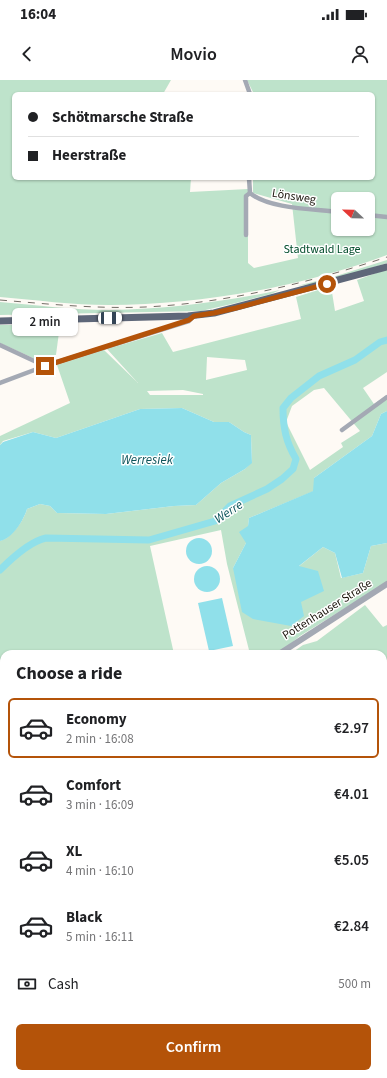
<!DOCTYPE html>
<html lang="en">
<head>
<meta charset="utf-8">
<style>
  :root { --surface:#fff; --page:#f6f6f6; --text:#202124; --muted:#757577; --line:#e0e0e0; --accent:#b45309 }
  body { margin:0; font-family:"Source Sans 3",sans-serif; background:var(--page); color:var(--text); height:100vh; display:flex; flex-direction:column; font-size:15px; white-space:nowrap }
  * { box-sizing:border-box; margin:0 }
  p { font-size:13px; color:var(--muted) }
  .icon { flex:none; width:22px; height:22px; fill:none; stroke:currentColor; stroke-width:2; stroke-linecap:round; stroke-linejoin:round }
  .map { position:relative; flex:1; overflow:hidden }
  .drawer { position:absolute; left:0px; top:570px; width:387px; height:428px; display:flex; flex-direction:column; background:var(--surface); border-radius:12px 12px 0 0; box-shadow:0 1px 3px #0004 }
  .drawer>* { flex:none }
  .top-card { position:absolute; left:12px; top:12px; width:363px; height:88px; border-radius:6px; box-shadow:0 1px 3px #0004; display:grid; align-content:center; height:88px; padding:0 16px; background:var(--surface) }
  .needle { width:26px; rotate:292deg }
  .buttons { position:absolute; left:331px; top:112px; display:grid; gap:8px }
  .buttons a { display:grid; place-items:center; width:44px; height:44px; border-radius:6px; background:var(--surface); box-shadow:0 1px 3px #0004; font-size:20px }
  .end { position:absolute; width:18px; height:18px; margin:-9px; border:5px solid #b45309; background:#fff; box-shadow:0 0 0 2px #fff }
  .from { border-radius:50% }
  .bubble { position:absolute; height:28px; border-radius:6px; background:var(--surface); box-shadow:0 1px 3px #0004; font-size:13px; font-weight:600; line-height:28px; text-align:center }
  .car { position:absolute; width:12px; height:24px; margin:-12px -6px; border-radius:5px; box-shadow:0 0 3px 1px #0007; background:linear-gradient(#fff 24%,#345 0 40%,#fff 0 76%,#345 0 86%,#fff 0) }
  .top-card b { display:flex; align-items:center; gap:14px; height:38px; font-size:15px }
  .top-card b+b { border-top:1px solid var(--line) }
  .top-card i { width:10px; height:10px; background:var(--text) }
  ul { padding:0; list-style:none }
  li { display:flex; align-items:center; gap:12px; height:60px; margin:0 8px 6px; padding:0 8px; border:2px solid transparent; border-radius:6px }
  li div { flex:1 }
  li b { display:block; font-size:15px }
  li em { font-style:normal; font-weight:600 }
  li.selected { border-color:var(--accent) }
  li>.icon { width:36px; height:36px; stroke-width:1.5 }
  h2 { padding:0 16px; font-size:18px; line-height:48px }
  .pay { display:flex; align-items:center; gap:10px; height:44px; padding:0 16px; font-size:15px }
  .pay p { margin-inline-start:auto }
  .action { display:flex; gap:8px; margin-top:auto; padding:8px 16px }
  .action a { flex:1; height:46px; border-radius:6px; background:var(--accent); color:#fff; font-size:16px; font-weight:600; line-height:46px; text-align:center }
  .status { display:flex; justify-content:space-between; align-items:center; height:28px; padding:0 20px; background:var(--surface); direction:ltr }
  .status svg { height:11px; fill:currentColor }
  header { display:flex; justify-content:space-between; align-items:center; height:52px; padding:0 16px; background:var(--surface); font-size:18px; font-weight:600 }
  .map>svg:first-child { display:block }
  .green { fill:#bee3cb; fill-rule:evenodd }
  .water { fill:#90e0ea }
  .lines { fill:none; stroke-linecap:round; stroke-linejoin:round }
  .river { stroke:#90e0ea; stroke-width:7 }
  .minor { stroke:#a4a9b4; stroke-width:4.5 }
  .tertiary { stroke:#a4a9b4; stroke-width:6 }
  .primary { stroke:#5e6779; stroke-width:7 }
  .rail { stroke:#736d66; stroke-width:1; stroke-dasharray:7 7; stroke-linecap:butt }
  .route { stroke:#b45309; stroke-width:5 }
  .labels { text-anchor:middle; stroke-width:3; stroke-linejoin:round; paint-order:stroke }
  .street-label { font-size:12px; fill:#1a140b; stroke:#fff }
  .park-label { font-size:12px; fill:#004b2a; stroke:#fff }
  .water-label { font-size:13px; font-style:italic; fill:#0d545b; stroke:#fff }
</style>
</head>
<body>
<div class="status"><b>16:04</b><svg viewBox="0 0 49 12"><path d="M0 12V9h3v3zM5 12V6h3v6zM10 12V3h3v9zM15 12V0h3v12zM26 1h20v11H26zM47 4h2v5h-2z"/></svg></div>
<header><svg class="icon" aria-label="back" viewBox="0 0 24 24"><path d="M15 5l-7 7 7 7"/></svg>Movio<svg class="icon" aria-label="person" viewBox="0 0 24 24"><circle cx="12" cy="8" r="4"/><path d="M4 21q1-7 8-7t8 7"/></svg></header>
<div class="map">
<svg width="387" height="998" viewBox="0 0 387 998">
  <rect width="100%" height="100%" fill="#fefaf5"/>
  <g class="green">
    <path d="M0 0H171L163 14H14V98H191L190 112 248 109V183L254 188 298 178 292 124 253 113V98H373V14H254L247 0H387V175C300 207 201 225 109 225 72 225 36 220 0 217ZM338 119H368V149H338Z"/>
    <path d="M387 180V183C359 192 326 203 297 206L336 196Z"/>
    <path d="M387 189V292L363 308 374 324 387 315V331L381 334 372 356 314 398V411L249 438 246 463 233 488 301 522 298 487 323 467 335 473 341 498 363 493 371 466 387 463V502L300 556 278 574H250L227 484 221 450 150 466 174 574H4V914H0V461C12 458 24 440 27 429L40 424 50 426 57 433 106 434 174 426 196 425 221 403 245 389 252 382 251 355 244 352 229 342H214L182 328 140 329 56 358 33 352 3 361 0 365V356L70 323 57 285 104 270 138 303 107 269 162 253 173 272 301 239 296 217 331 206 335 231 364 221 357 200ZM207 277 245 280 247 290 206 300ZM324 308 360 351 341 363 343 367 310 390 286 342 292 326 314 310ZM147 311 183 310 203 314V315H150Z"/>
    <path d="M280 210 271 214 236 223 201 231 0 235V222C36 225 73 230 109 230 168 229 223 222 280 210Z"/>
    <polygon points="0,245 60,245 55,282 44,283 0,263"/>
    <polygon points="365,525 383,547 387,545 387,642 383,639 383,574 290,574 303,565 317,561"/>
    <polygon points="383,754 387,755 387,967 383,966"/>
    <polygon points="173,994 284,994 283,998 172,998"/>
  </g>
  <g class="water">
    <path d="M182 328 214 342H229L244 352 251 355 252 383 245 389 221 403 196 425 174 426 106 434 57 433 50 426 40 424 27 429C24 440 12 459 0 461V365L3 362 33 352 56 358 140 329Z"/>
    <polygon points="387,331 387,463 371,466 363,493 342,498 335,473 323,467 299,486 318,491 324,511 301,522 304,536 291,546 253,539 242,532 233,488 246,463 239,452 248,446 249,438 313,411 314,398 372,356 381,334"/>
    <circle cx="199" cy="471" r="13"/>
    <circle cx="207" cy="499" r="13"/>
    <polygon points="222,518 233,566 209,571 198,523"/>
  </g>
  <g class="lines">
    <path class="river" d="M0 490C11 479 31 461 46 458L149 460 215 441 230 426 267 409 282 399 293 389 296 379C286 362 283 348 283 328L291 318 319 296 355 280 380 262 387 260"/>
    <g class="minor">
      <polyline points="245,0 250,14"/>
      <path d="M249 98 250 113C269 129 314 129 338 132"/>
      <polyline points="368,135 387,137"/>
      <polyline points="246,155 246,116 250,113"/>
      <polyline points="0,265 45,286"/>
      <polyline points="0,303 45,286 189,241 194,236"/>
      <polyline points="342,350 387,317"/>
    </g>
    <g class="tertiary">
      <polyline points="279,574 387,504"/>
      <polyline points="0,858 4,852"/>
    </g>
    <polyline class="primary" points="0,241 188,236 214,233 387,187"/>
    <path class="rail" d="M0 220C48 224 96 229 145 227 228 223 308 203 387 177"/>
  </g>
  <g class="lines">
    <polyline class="route" points="45,286 189,240 194,236 214,233 236,228 327,204"/>
  </g>
  <g class="labels">
    <g class="street-label">
      <text transform="translate(294 116) rotate(9)" y="4">Lönsweg</text>
      <text transform="translate(327 529) rotate(-32)" y="4">Pottenhauser Straße</text>
    </g>
    <g class="park-label">
      <text x="322" y="173">Stadtwald Lage</text>
    </g>
    <g class="water-label">
      <text x="147" y="384">Werresiek</text>
      <text transform="translate(228 431) rotate(-34)" y="5">Werre</text>
    </g>
  </g>
</svg>
<div class="buttons">
<a><svg class="needle" viewBox="-14 -14 28 28"><path d="M0-13l5 13h-10z" fill="#e53935"/><path d="M0 13l5-13h-10z" fill="#757577"/></svg></a>
</div>
<i class="end from" style="left:327px;top:204px"></i>
<i class="end" style="left:45px;top:286px"></i>
<div class="bubble" style="left:12px;top:228px;width:66px">2 min</div>
<i class="car" style="left:110px;top:238px;rotate:89deg"></i>
<div class="top-card">
<b><i class="from"></i>Schötmarsche Straße</b>
<b><i></i>Heerstraße</b>
</div>
<section class="drawer">
<h2>Choose a ride</h2>
<ul>
<li class="selected"><svg class="icon" aria-label="car" viewBox="0 0 24 24"><path d="M5 17H2v-5l4-1 3-4h7l3 4 3 1v5h-3M9 17h6M6 11h13"/><circle cx="7" cy="17" r="2"/><circle cx="17" cy="17" r="2"/></svg><div><b>Economy</b><p>2 min · 16:08</p></div><em>€2.97</em></li>
<li><svg class="icon" aria-label="car" viewBox="0 0 24 24"><path d="M5 17H2v-5l4-1 3-4h7l3 4 3 1v5h-3M9 17h6M6 11h13"/><circle cx="7" cy="17" r="2"/><circle cx="17" cy="17" r="2"/></svg><div><b>Comfort</b><p>3 min · 16:09</p></div><em>€4.01</em></li>
<li><svg class="icon" aria-label="car" viewBox="0 0 24 24"><path d="M5 17H2v-5l4-1 3-4h7l3 4 3 1v5h-3M9 17h6M6 11h13"/><circle cx="7" cy="17" r="2"/><circle cx="17" cy="17" r="2"/></svg><div><b>XL</b><p>4 min · 16:10</p></div><em>€5.05</em></li>
<li><svg class="icon" aria-label="car" viewBox="0 0 24 24"><path d="M5 17H2v-5l4-1 3-4h7l3 4 3 1v5h-3M9 17h6M6 11h13"/><circle cx="7" cy="17" r="2"/><circle cx="17" cy="17" r="2"/></svg><div><b>Black</b><p>5 min · 16:11</p></div><em>€2.84</em></li>
</ul>
<div class="pay"><svg class="icon" aria-label="cash" viewBox="0 0 24 24"><path d="M3 7h18v10H3z"/><circle cx="12" cy="12" r="2"/></svg>Cash<p>500 m</p></div>
<div class="action"><a>Confirm</a></div>
</section>
</div>
</body>
</html>
